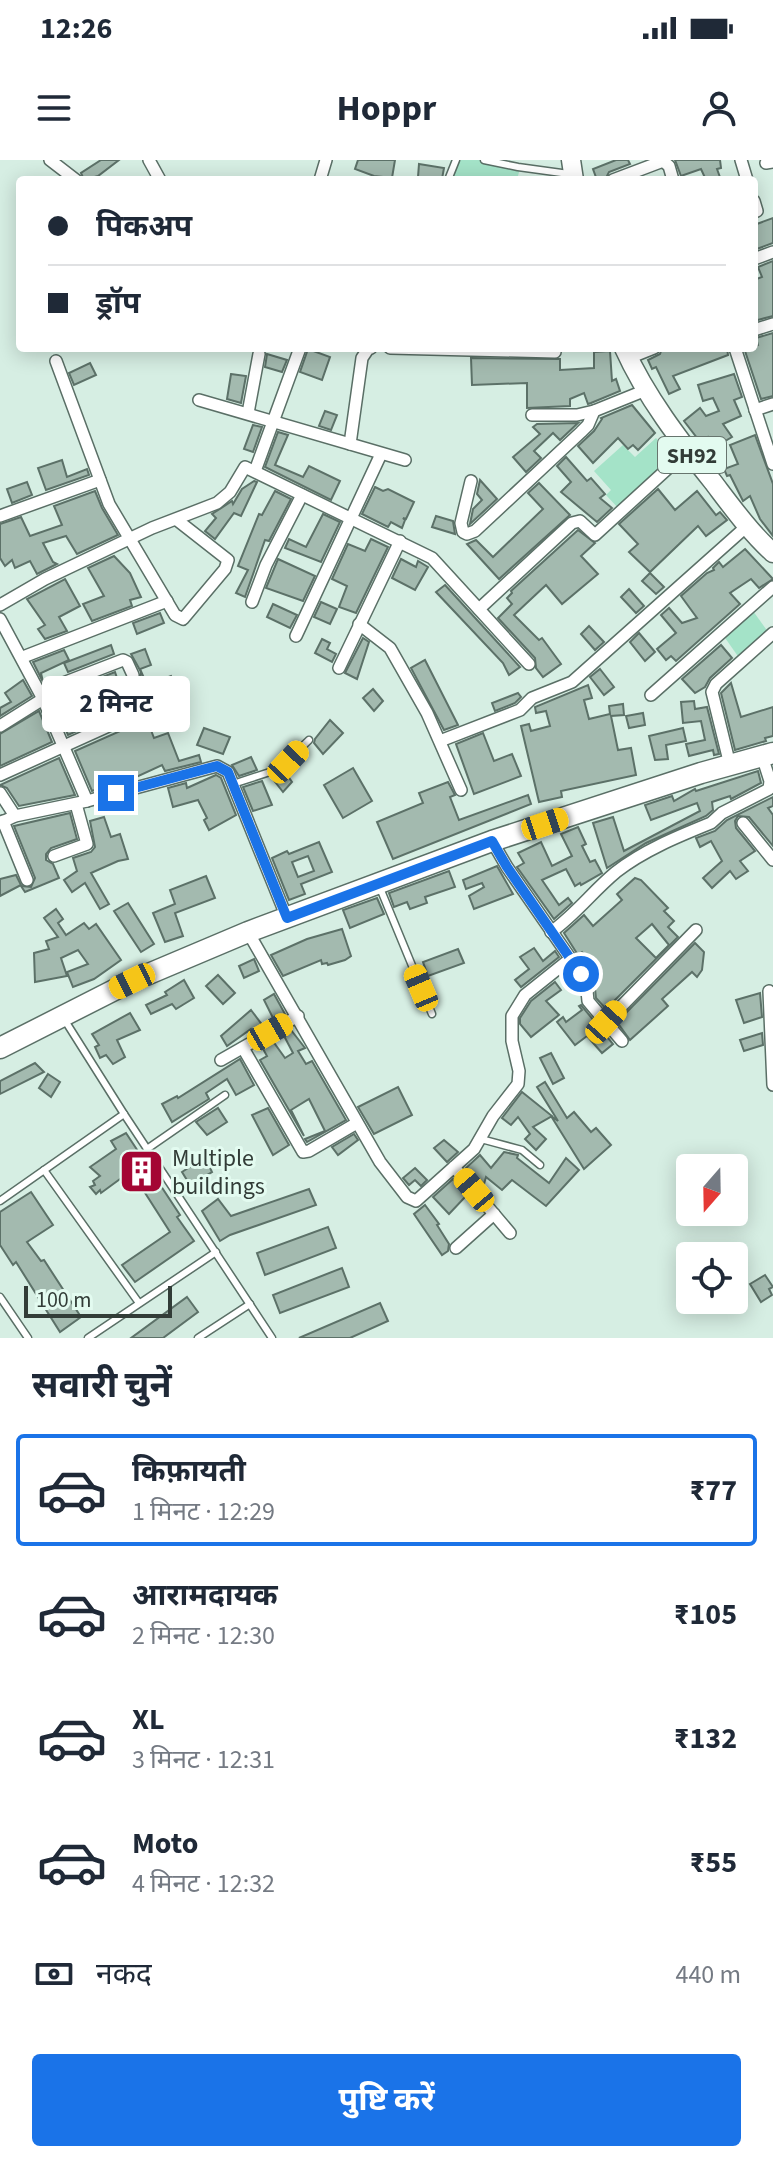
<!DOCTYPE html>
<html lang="hi">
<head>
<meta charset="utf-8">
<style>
  :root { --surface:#fff; --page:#f2f2f3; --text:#1f2937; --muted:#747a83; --line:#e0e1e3; --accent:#1a73e8 }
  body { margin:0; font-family:"Source Sans 3","Noto Sans Devanagari",sans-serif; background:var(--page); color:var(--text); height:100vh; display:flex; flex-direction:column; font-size:30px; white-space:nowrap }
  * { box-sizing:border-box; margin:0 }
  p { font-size:26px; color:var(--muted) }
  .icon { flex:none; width:44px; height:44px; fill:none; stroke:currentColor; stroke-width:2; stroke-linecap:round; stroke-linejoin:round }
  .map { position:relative; height:1178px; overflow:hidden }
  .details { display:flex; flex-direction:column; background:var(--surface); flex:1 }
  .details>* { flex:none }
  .guide { position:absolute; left:16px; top:16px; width:742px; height:176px; border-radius:8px; box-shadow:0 4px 20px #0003; display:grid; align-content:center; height:176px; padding:0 32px; background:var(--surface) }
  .needle { width:52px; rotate:200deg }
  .tools { position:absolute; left:676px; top:994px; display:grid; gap:16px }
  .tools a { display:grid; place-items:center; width:72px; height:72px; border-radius:8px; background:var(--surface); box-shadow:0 4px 20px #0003; font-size:40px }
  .scale { position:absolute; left:24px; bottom:20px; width:148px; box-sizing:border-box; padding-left:8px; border:4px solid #323c37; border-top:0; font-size:22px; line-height:28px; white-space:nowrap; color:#323c37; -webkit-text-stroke:6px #e3fbf0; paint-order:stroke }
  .end { position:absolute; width:36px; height:36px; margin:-18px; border:10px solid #1a73e8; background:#fff; box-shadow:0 0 0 4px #fff }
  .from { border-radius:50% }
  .bubble { position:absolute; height:56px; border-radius:8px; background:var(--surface); box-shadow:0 4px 20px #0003; font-size:26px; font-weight:700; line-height:56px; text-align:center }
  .car { position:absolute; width:24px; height:48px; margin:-24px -12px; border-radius:10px; box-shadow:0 0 6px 2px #0007; background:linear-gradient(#f5c518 24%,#345 0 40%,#f5c518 0 76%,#345 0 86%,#f5c518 0) }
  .guide b { display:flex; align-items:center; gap:28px; height:76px; font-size:30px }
  .guide b+b { border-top:2px solid var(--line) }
  .guide i { width:20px; height:20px; background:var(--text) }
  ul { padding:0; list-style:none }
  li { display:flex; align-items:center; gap:24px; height:112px; margin:0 16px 12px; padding:0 16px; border:4px solid transparent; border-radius:8px }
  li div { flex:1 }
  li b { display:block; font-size:30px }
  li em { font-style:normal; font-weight:700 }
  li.on { border-color:var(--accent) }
  li>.icon { width:72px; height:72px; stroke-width:1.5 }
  h2 { padding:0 32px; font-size:36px; line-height:96px }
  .pay { display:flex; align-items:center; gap:20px; height:88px; padding:0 32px; font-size:30px }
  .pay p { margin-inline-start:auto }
  .primary-button { display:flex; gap:16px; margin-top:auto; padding:16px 32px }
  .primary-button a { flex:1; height:92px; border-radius:8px; background:var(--accent); color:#fff; font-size:32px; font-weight:700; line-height:92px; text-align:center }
  .status { display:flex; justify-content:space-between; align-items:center; height:56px; padding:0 40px; background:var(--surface); direction:ltr }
  .status svg { height:22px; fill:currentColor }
  header { display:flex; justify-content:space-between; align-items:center; height:104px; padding:0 32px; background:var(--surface); font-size:36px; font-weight:700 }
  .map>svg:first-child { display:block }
  .green { fill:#a4e3c8 }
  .building { fill:#a3baaf; stroke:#5c7168; stroke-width:2; fill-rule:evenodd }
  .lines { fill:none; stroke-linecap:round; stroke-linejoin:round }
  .lane-casing { stroke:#5a6f66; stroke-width:9 }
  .street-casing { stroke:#5a6f66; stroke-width:14 }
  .primary-casing { stroke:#5a6f66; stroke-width:21 }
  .highway-casing { stroke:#5a6f66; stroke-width:23 }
  .lane { stroke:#fff; stroke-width:6 }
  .street { stroke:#fff; stroke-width:11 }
  .primary { stroke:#fff; stroke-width:18 }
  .highway { stroke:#fff; stroke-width:20 }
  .route { stroke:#1a73e8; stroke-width:10 }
  .labels { text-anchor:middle; stroke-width:6; stroke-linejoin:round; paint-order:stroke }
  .shield { fill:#e3fbf0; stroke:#67756e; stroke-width:2 }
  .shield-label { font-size:22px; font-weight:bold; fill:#323c37 }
  .poi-label { font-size:24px; fill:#323c37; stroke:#e3fbf0; text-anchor:start }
</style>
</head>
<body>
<div class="status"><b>12:26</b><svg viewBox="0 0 49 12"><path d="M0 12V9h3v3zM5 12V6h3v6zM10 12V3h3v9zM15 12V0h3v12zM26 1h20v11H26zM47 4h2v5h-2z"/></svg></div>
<header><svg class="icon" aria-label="menu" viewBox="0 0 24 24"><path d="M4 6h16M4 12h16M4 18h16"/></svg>Hoppr<svg class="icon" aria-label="person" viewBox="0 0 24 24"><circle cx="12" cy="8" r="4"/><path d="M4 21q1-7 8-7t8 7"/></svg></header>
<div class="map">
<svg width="773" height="1178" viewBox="0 0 773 1178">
  <rect width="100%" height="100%" fill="#d6eee3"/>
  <g class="green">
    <polygon points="451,0 504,0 521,4 517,20 447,20"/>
    <polygon points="656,278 675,298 619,349 606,335 611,330 594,311 623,285 635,297"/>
    <polygon points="753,451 771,476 742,502 723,475"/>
  </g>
  <g class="building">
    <polygon points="101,0 119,0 98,16 84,20 81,13"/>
    <polygon points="358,0 395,0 392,18 374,16 355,9"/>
    <polygon points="616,0 628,0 630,4 609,12 605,20 597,20 593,9"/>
    <polygon points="675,0 720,0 721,8 717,9 721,20 706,20 701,9 681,16"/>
    <polygon points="419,4 444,8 442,19 418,17"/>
    <polygon points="773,58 773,83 754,90 754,65"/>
    <polygon points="773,101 773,156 754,161 754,120 762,117 758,107"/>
    <polygon points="773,173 773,236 761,239 744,188 754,188 758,185 756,178"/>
    <polygon points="662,188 727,188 728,195 673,216 680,229 669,234 656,207 652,209 648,200 660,194"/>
    <polygon points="308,189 330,197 322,220 300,212"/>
    <polygon points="610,191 612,221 616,219 620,231 591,243 588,244 584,233 570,239 570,246 527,248 527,223 472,225 471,198 560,199 560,210 594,208 594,192"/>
    <polygon points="267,194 287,200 282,212 265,207"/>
    <polygon points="90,203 96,215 74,225 69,213"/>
    <polygon points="231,214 246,216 241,243 227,239"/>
    <polygon points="734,214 742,237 734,240 741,256 723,264 732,277 715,287 708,277 701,283 684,261 700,248 706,256 719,251 713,238 703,241 698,225"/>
    <polygon points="632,245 655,273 638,290 633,285 628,289 618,278 593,303 578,286 594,271 602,259 601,258"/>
    <polygon points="325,251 337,255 331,270 319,266"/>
    <polygon points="578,263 560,280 553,273 534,291 541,298 526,312 513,297 540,274 533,267 537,264"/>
    <polygon points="253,265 262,267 253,292 244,289"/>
    <polygon points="278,272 288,275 275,305 303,317 309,306 340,321 331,340 265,307"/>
    <polygon points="755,275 773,324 773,376 760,359 750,336 743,341 730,315 727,316 724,309 738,304 730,285"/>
    <polygon points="566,297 587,321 591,318 605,334 600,338 612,348 597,362 561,332 571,322 557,306"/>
    <polygon points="62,300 67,317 87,309 89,315 46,330 38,308"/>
    <polygon points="480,320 497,339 470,364 473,349 482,340 477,334"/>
    <polygon points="254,321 257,322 241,356 234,353 215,379 205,371 216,358 212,354 232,341 233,344 242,329"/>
    <polygon points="27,322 32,335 12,343 7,329"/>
    <polygon points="539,323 570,355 499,419 467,384 476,380 493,397 543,349 528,333"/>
    <polygon points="375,327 383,331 388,329 414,342 406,359 403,358 405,360 402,368 391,362 388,367 362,354"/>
    <polygon points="658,329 675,350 697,331 716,355 720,352 727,360 706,376 698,366 650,412 629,392 638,384 619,364"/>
    <polygon points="95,331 102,348 118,375 77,394 66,376 43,383 53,402 57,404 37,414 30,401 15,408 12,400 5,406 0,398 0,364 21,357 30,376 62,365 54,346"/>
    <polygon points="275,331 291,339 269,381 265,380 245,437 236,433 248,410 238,406 259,354 262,355"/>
    <polygon points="323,354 340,362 321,402 285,388 289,379 306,387"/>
    <polygon points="436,356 453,361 455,374 432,367"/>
    <polygon points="578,370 595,383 581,396 598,414 562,444 546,425 514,455 539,480 542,478 561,504 543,517 536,508 535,498 498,458 512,444 507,438 512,433 511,431"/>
    <polygon points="371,379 388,387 356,453 339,447 347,426 332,419 348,384 365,391"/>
    <polygon points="745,389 773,419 759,428 751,419 730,433 740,444 676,501 671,496 666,500 657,489 676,473 661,455 669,448 682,463 697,458 681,436 707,413 714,410 713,408 719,402 723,407"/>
    <polygon points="114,396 130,413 141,437 130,440 132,446 92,461 83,444 104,436 88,408"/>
    <polygon points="278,399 315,416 303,441 266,428"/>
    <polygon points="401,399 416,407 418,401 428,407 415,430 392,418"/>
    <polygon points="650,413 664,427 656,434 642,421"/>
    <polygon points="65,419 80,446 59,457 67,471 45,479 38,469 45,465 27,439"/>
    <polygon points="445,425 520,507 509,515 503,503 436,432"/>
    <polygon points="629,429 644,446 636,453 621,437"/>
    <polygon points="321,442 337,449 330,464 314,457"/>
    <polygon points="273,444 297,455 290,468 267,457"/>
    <polygon points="160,453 164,463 137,474 133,463"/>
    <polygon points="589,466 604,482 595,490 581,474"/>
    <polygon points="639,473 655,492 645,501 630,482"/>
    <polygon points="363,478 369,482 357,519 345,513"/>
    <polygon points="322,479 330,483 327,489 336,494 332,502 315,493"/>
    <polygon points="111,485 114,494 68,512 64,503"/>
    <polygon points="721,485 732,498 710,518 705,527 695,533 682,519"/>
    <polygon points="145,489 151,505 140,509 147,525 171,516 176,527 142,541 135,523 140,519 141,512 131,494"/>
    <polygon points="64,490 69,500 41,513 43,522 33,502"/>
    <polygon points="425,500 458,565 444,570 411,508"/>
    <polygon points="600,509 614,527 604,535 590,517"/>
    <polygon points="115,512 117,518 103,524 108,541 105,541 113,555 68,575 51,537"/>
    <polygon points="23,520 32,536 0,556 0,548 11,542 5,533"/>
    <polygon points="731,523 741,557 773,547 773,576 765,578 766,581 735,590 721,533"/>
    <polygon points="588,525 592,538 584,540 589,559 610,554 609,546 623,544 624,555 611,556 618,590 631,588 636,615 561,631 562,637 539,642 521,566 529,564 531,571 550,566 546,551 536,553 535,547"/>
    <polygon points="373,529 383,541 374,551 363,538"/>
    <polygon points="518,533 521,537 515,543 495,551 492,543"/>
    <polygon points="694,541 695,549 707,547 719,594 714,595 713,590 689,596 686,584 705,580 701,561 683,563 681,542"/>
    <polygon points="39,551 52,582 0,606 0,574"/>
    <polygon points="643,553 645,565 629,568 626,556"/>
    <polygon points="330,560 343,573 323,594 314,583 315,579"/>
    <polygon points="138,563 140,569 149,565 154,578 168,573 179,601 199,595 201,602 165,611 162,605 132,619 131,617 92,631 75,591"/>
    <polygon points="204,568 230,577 223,594 197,585"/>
    <polygon points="683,568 686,581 666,585 668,599 655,600 649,576"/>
    <polygon points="483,573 494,601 512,594 521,616 474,634 456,584"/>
    <polygon points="251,597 257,610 239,616 232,605"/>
    <polygon points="59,598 75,635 19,646 7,628 0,625"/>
    <polygon points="353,608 372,641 343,658 324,625"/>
    <polygon points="758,611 761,623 731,639 730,636 712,642 713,650 706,656 646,683 607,708 593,663 613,657 624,691 700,651 697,643 651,660 645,645 672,636 674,641 695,629 696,631"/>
    <polygon points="285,612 292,622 283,632 272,618"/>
    <polygon points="216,615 221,618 236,655 209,670 204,660 207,658 198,640 173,647 168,628 186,623 187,628"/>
    <polygon points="262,621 272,645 253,651 243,627"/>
    <polygon points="448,622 455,635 450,637 459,660 528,635 531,644 393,699 377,662 423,643 419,633"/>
    <polygon points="773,637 773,646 768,648 773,655 773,686 749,657 738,656 735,661 736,668 755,691 740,701 748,711 736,719 730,711 712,728 703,718 722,701 711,681 700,687 696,678 715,671 727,660"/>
    <polygon points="70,653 77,679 51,688 46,694 46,700 53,704 59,718 25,732 21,726 31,727 35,718 14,666"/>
    <polygon points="104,657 111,677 120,674 128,699 118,701 91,713 109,744 100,749 85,723 72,732 64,720 77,711 73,698 91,692 95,687 90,661"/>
    <polygon points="578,667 586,684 582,686 590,702 595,700 602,713 581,725 580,723 575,726 566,709 542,720 559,745 568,738 572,743 554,759 517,707 524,703 518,693 541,682 552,706 572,696 561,674"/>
    <path d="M319 682 332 712 301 724 305 734 289 740 272 698 287 691 289 694ZM308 696 314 711 298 717 292 702Z"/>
    <polygon points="497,706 513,734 474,749 469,736 484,727 482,723 466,729 463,720"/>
    <polygon points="449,711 455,727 425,737 427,743 410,749 407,742 394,747 389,733"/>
    <polygon points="16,715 21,725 0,736 0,719"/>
    <polygon points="206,716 215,738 175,753 183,776 165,782 153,753 175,744 170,730"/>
    <path d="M635 718 641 720 668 748 664 751 674 761 668 767 678 777 606 849 596 838 594 819 588 809 593 805 582 792 578 795 564 773 584 755 593 766 622 740 617 734ZM652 764 669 785 656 798 636 778Z"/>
    <polygon points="377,738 384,754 350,768 343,750"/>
    <polygon points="128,743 154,784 141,792 114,751"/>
    <polygon points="56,749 63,759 58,763 66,775 84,763 89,769 96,764 121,800 94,819 73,827 67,812 88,804 78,790 61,798 67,816 35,822 34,793 49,789 46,781 58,777 44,758"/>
    <polygon points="342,769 351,796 345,800 328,805 327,803 322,804 321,800 283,816 271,795 307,779"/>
    <polygon points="695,783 704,792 702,810 697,817 692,812 662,839 668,846 630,880 617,862"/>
    <polygon points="534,788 543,801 555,791 559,797 521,827 515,820 529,809 520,797"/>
    <polygon points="458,789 464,803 428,816 423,802"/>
    <polygon points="254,799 259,811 244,818 239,806"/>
    <polygon points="218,815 235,833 223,844 206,826"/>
    <polygon points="184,820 194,838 176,849 172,844 151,854 146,845 167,835 165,832"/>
    <polygon points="555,822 561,830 546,841 559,855 531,877 520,864 520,858 531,841"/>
    <polygon points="760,833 762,857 744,863 736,840"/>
    <polygon points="274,834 285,854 274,860 264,840"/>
    <polygon points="581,845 613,884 602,893 587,876 575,885 557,862 563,857 566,862 582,850 579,846"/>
    <polygon points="251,850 263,866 253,872 251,869 227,886 221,876"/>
    <polygon points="130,853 140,870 117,880 125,897 113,904 106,895 100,898 95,887 99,885 92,874"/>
    <polygon points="291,870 305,888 298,891 306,904 312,901 346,960 307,982 305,979 325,971 309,939 291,950 304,976 260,900 267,896 262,887 272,880 285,898 293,893 283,874"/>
    <polygon points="762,873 763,885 744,891 740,880"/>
    <polygon points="551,893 564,918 553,924 540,898"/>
    <polygon points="240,899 254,925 236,935 227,919 206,933 209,939 172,962 162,944 177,936 178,938"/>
    <polygon points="35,903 44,912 0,934 0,921"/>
    <polygon points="48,914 60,922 51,937 39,928"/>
    <polygon points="545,922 567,958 574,952 591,972 596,968 611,985 584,1009 551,956 558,961 537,927"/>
    <polygon points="398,927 412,955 374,974 358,947"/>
    <polygon points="522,932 552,956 533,967 546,979 536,990 525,979 530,974 518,957 511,965 502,958"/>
    <polygon points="218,948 227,962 207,975 196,962"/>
    <polygon points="268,948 289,985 273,995 252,955"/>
    <polygon points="126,973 180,1055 177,1057 194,1081 135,1122 122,1105 170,1072 131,1011 101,1033 100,1030 96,1034 90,1027 95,1025 93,1021 100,1016 90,1007 116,989 111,981"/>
    <polygon points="354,974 358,980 338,995 332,987"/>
    <polygon points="444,980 458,992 447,1002 434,988"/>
    <polygon points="504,992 518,995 517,998 549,1023 566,998 579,1010 546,1046 512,1020 502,1030 486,1017 484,1024 481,1021 479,1023 466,1008 480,995 491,1008"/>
    <polygon points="205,997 212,1012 190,1025 182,1012"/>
    <polygon points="415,1008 427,1020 421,1026 415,1020 409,1025 403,1018"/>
    <polygon points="453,1019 467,1035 449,1054 433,1037"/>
    <polygon points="309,1029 316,1045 230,1075 220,1081 202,1051 218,1039 231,1056"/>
    <polygon points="31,1032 53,1065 27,1082 41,1101 44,1100 81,1157 60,1172 16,1102 13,1105 0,1085 0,1052"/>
    <polygon points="425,1045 439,1064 437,1065 449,1084 448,1091 442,1095 414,1054"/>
    <polygon points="328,1067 336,1088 265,1115 257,1093"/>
    <polygon points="342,1108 349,1127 280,1153 273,1135"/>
    <polygon points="765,1115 773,1127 769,1129 772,1135 761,1142 750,1124"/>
    <polygon points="187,1137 198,1152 163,1178 131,1178"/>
    <polygon points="380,1143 388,1161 350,1178 299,1178"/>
  </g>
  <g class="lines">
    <defs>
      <g id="lane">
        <polyline points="484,0 518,7 569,14"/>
        <polyline points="448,20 456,0"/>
        <polyline points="233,624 279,609 309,580"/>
        <polyline points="380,728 432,854"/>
        <polyline points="64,859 124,954 272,1178"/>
        <polyline points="481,979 522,990 540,1005"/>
        <polyline points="147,989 225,935"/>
        <polyline points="44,1010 139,1143"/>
        <polyline points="0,1041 124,954"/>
        <polyline points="0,1137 28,1178"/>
        <polyline points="88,1178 216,1092"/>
        <polyline points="198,1178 250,1144"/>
      </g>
      <g id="street">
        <polyline points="50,0 76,20"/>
        <polyline points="149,0 160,20"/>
        <polyline points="741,0 747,20"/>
        <polyline points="766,3 773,2"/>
        <polyline points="320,20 326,0"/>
        <polyline points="613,20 663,1 669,6 673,20"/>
        <polyline points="754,41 757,51"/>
        <polyline points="754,99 773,92"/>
        <polyline points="754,170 773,164"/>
        <polyline points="390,188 555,192"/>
        <polyline points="735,188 773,304"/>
        <polyline points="629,198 654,188"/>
        <polyline points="56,201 109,344 175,455 183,459 225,409 228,400 177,360"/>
        <polyline points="199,240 405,300"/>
        <polyline points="755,250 773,244"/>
        <polyline points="248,253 259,194"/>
        <polyline points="532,255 577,255 594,251 646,230"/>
        <polyline points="350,284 362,198 368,189 371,188"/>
        <polyline points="255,311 300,188"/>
        <polyline points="471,321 461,363 463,372 467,374 475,371 581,272 588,265 594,251"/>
        <polyline points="0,356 100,320"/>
        <polyline points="252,442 266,405 302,335"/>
        <polyline points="0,445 45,419 152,368 217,343 230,332 245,307 432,398 529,504"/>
        <polyline points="479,449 572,363 580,361 595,375 688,290"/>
        <polyline points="0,459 43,539 87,641"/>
        <polyline points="359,464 390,488 427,553 461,630"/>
        <polyline points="296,476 381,294"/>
        <polyline points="23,497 167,441"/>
        <polyline points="339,508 400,381"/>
        <polyline points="40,532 123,500 127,502 133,515"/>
        <polyline points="651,535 773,427"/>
        <polyline points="0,566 43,539"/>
        <polyline points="440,581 520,550 532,538 572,522 747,366"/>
        <polyline points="730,605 712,532 716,524 773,473"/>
        <polyline points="0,615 177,535"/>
        <polyline points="0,633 15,656"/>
        <polyline points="3,661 27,720"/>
        <polyline points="0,663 15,656 87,641 217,606 228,612 287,758"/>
        <polyline points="743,663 773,700"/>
        <polyline points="492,681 507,707 586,821 588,841 622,881"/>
        <polyline points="54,696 87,684 76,644"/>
        <polyline points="248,772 380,1002 407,1037 416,1041 474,989 493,956 518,924 519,911 512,881 512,856 525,835 570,799"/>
        <path d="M551 772C576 754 593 731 616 712 644 690 679 676 711 663L722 653 769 629 770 621 762 596"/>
        <polyline points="769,831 773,925"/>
        <polyline points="606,862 696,770"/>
        <polyline points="243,888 303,992 309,991 357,963"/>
        <polyline points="221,900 298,856"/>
        <polyline points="454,1007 510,1073"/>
        <polyline points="456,1088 494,1054"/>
      </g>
      <g id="primary">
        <polyline points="571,0 574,20"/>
        <path d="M624 188C646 237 680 281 713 322 732 347 750 372 773 393"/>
      </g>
      <polyline id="highway" points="0,888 132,821 248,772 492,681 701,613 773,593"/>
    </defs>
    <use href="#lane" class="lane-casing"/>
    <use href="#street" class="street-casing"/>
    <use href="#primary" class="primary-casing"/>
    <use href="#highway" class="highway-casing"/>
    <use href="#lane" class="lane"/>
    <use href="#street" class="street"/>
    <use href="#primary" class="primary"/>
    <use href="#highway" class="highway"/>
  </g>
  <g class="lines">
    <polyline class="route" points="116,633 217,606 228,612 287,758 492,681 507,707 581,814"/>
  </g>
  <defs>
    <symbol id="building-square" viewBox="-11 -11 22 22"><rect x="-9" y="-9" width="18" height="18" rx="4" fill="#a40633" stroke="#e3fbf0"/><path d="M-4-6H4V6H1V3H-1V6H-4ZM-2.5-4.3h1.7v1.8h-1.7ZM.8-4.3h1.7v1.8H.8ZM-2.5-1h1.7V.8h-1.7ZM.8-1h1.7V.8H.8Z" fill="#fff"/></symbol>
  </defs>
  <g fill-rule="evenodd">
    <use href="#building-square" x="116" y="986" width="51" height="51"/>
  </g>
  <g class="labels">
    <rect class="shield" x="658" y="277" width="68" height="36" rx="6"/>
    <g class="shield-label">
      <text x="692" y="303">SH92</text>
    </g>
    <g class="poi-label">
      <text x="172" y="1006">Multiple<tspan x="172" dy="28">buildings</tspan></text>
    </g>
  </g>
</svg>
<div class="tools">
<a><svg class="needle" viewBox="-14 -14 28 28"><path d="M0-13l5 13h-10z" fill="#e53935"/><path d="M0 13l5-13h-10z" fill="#747a83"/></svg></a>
<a><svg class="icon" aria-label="locate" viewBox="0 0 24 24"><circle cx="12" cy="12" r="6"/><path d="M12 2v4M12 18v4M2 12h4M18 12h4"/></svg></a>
</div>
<div class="scale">100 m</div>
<i class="end from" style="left:581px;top:814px"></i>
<i class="end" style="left:116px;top:633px"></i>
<div class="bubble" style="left:42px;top:516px;width:148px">2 मिनट</div>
<i class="car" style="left:288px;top:602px;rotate:43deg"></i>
<i class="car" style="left:545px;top:664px;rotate:72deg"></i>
<i class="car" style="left:132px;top:821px;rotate:244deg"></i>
<i class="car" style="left:421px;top:828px;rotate:337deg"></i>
<i class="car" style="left:606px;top:862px;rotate:42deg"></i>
<i class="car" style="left:270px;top:872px;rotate:60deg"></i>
<i class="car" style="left:474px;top:1030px;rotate:320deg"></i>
<div class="guide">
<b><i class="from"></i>पिकअप</b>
<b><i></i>ड्रॉप</b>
</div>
</div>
<section class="details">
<h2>सवारी चुनें</h2>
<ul>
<li class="on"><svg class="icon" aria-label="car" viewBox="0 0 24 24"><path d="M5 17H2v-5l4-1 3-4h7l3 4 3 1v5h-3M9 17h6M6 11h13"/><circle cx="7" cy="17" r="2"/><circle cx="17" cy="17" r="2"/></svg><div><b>किफ़ायती</b><p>1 मिनट · 12:29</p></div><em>₹77</em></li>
<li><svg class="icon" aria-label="car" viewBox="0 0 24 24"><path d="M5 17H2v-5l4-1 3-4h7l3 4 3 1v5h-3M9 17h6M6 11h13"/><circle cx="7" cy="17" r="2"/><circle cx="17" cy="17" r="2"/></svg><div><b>आरामदायक</b><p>2 मिनट · 12:30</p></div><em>₹105</em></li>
<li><svg class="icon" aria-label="car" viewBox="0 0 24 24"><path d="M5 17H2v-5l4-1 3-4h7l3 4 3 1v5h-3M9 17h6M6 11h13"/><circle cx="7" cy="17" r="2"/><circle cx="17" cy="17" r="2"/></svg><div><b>XL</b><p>3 मिनट · 12:31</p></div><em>₹132</em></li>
<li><svg class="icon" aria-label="car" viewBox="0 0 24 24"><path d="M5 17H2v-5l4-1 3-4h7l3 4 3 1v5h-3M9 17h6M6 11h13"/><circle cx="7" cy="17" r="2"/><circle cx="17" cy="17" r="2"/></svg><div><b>Moto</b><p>4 मिनट · 12:32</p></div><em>₹55</em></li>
</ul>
<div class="pay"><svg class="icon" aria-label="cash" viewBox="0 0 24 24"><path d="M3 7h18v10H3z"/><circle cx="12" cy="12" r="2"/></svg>नकद<p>440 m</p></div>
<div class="primary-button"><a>पुष्टि करें</a></div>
</section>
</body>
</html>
